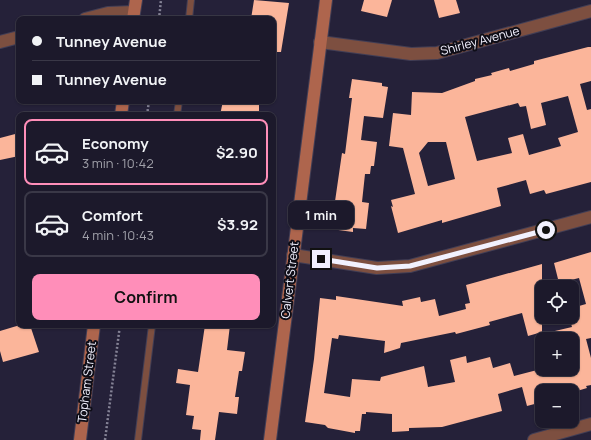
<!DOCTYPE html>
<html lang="en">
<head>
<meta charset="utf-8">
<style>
  :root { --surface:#1c192b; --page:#252233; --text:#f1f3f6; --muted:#a0a0a9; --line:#3a3847; --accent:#ff8eb9 }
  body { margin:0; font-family:Manrope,sans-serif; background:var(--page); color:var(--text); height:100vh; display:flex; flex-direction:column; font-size:15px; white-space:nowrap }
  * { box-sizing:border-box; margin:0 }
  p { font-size:13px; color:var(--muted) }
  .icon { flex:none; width:22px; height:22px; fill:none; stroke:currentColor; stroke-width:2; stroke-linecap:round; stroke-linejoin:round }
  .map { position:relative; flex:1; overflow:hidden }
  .sheet { position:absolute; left:16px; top:112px; width:260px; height:216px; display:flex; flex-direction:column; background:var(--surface); border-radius:8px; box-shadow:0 1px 3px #0004,0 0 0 1px var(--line) }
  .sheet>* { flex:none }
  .hud { position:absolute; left:16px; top:16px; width:260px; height:88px; border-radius:8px; box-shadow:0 1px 3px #0004,0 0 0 1px var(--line); display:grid; align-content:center; height:88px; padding:0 16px; background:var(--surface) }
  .buttons { position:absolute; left:535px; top:280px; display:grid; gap:8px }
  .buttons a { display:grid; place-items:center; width:44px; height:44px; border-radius:8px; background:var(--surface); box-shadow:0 1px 3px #0004,0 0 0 1px var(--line); font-size:20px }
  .end { position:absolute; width:18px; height:18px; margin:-9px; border:5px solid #f2f1fe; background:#111; box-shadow:0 0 0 2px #111 }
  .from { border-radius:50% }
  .bubble { position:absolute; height:28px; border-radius:8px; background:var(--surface); box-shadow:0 1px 3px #0004,0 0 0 1px var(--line); font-size:13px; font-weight:700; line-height:28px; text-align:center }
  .hud b { display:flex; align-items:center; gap:14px; height:38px; font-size:15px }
  .hud b+b { border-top:1px solid var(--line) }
  .hud i { width:10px; height:10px; background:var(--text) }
  ul { padding:7px 0 0; list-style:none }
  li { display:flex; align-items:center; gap:12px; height:66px; margin:0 8px 6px; padding:0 8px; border:2px solid var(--line); border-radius:8px }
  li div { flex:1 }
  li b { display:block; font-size:15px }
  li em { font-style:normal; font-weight:700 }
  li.active { border-color:var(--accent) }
  li>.icon { width:36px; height:36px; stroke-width:1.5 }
  .button { display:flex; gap:8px; margin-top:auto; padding:8px 16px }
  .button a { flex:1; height:46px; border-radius:8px; background:var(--accent); color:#111; font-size:16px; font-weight:700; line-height:46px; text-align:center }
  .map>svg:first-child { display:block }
  .building { fill:#fbb59a; fill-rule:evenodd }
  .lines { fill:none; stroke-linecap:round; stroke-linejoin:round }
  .lane-casing { stroke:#423e55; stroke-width:8 }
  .street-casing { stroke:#423e55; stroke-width:14 }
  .secondary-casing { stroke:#423e55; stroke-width:14 }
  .path { stroke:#858396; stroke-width:2.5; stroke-dasharray:2 2; stroke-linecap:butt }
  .lane { stroke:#7d4f40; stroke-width:6 }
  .street { stroke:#7d4f40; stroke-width:12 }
  .secondary { stroke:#ae654d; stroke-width:12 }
  .route { stroke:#f2f1fe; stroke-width:5 }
  .labels { text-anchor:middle; stroke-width:4; stroke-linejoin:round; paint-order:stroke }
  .street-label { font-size:12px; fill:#f2f1fe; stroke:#0e0d17 }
</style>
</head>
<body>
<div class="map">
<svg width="591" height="440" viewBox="0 0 591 440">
  <rect width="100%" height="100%" fill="#252139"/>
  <g class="building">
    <polygon points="254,0 289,3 281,52 273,52 273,19 251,19"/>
    <polygon points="364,0 392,0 387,17 361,11"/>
    <polygon points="434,0 456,0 460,13 439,18"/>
    <path d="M588 47H591V81L580 84 587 110 591 109V182L546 194 544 190 530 194 526 180 497 188 501 206 442 223V220L398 233 391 206 393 207 391 200 415 194 403 148 389 146 393 113 411 115 412 92 442 93 475 81V79L492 75 491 73 509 68 510 71 534 64V61ZM568 96 578 132 558 138 561 146 529 155 523 134 508 138 512 153 477 161 465 117 518 103 520 107 526 106 531 129 546 125 541 103ZM428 142H446L455 179 428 186 419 153Z"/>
    <polygon points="352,79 382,83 382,86 388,87 383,118 364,116 361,140 377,142 374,166 371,166 370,174 365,174 362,202 369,203 366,229 353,228 353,232 331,229 342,153 345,154 352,98 349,98"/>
    <polygon points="223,101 259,101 259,115 220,115"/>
    <polygon points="19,133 19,156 0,160 0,138"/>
    <polygon points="591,252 591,338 586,339 591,358 591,385 586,386 587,388 577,391 542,391 542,402 527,406 522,387 498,394 502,411 442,427 409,428 409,431 392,432 392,414 366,412 366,414 362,414 360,431 355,431 355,433 328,428 325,425 305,422 314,359 320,298 336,300 336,296 403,306 402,301 420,297 421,302 435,299 439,316 466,309 465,304 470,303 466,285 542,264 542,332 528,336 522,313 489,322 490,325 456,334 455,332 401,343 400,348 384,353 385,341 339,335 338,339 332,338 324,393 350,397 352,379 380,381 381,377 424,366 428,387 455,382 450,360 466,356 467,363 490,357 493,368 510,363 514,376 541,369 572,369 572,339 542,339 542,334 572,327 569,317 572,317 572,308 586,304 579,278 559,283 554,263"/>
    <polygon points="20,325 30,325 39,352 3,362 0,351 0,331"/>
    <polygon points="205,325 230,325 227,350 245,352 242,371 239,371 235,397 239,397 237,414 219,412 215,440 200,440 201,430 192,429 194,416 186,415 190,385 176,383 178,369 198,372"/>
  </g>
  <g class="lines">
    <defs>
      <g id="lane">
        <polyline points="189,19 191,0"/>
        <polyline points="177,115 179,101"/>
        <polyline points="138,440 152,325"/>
      </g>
      <g id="street">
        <polyline points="85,19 108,13 134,12"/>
        <polyline points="0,42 19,37"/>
        <polyline points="320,42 411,54 437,53 591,11"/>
        <polyline points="293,255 377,268 410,266 591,217"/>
        <polyline points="534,440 591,424"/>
      </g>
      <g id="secondary">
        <polyline points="133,19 136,0"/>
        <polyline points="121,115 123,101"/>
        <polyline points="80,440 94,325"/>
        <polyline points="270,440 326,0"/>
      </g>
    </defs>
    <use href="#lane" class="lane-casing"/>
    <use href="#street" class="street-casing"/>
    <use href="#secondary" class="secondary-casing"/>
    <g class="path">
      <polyline points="159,19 161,0"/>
      <polyline points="147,115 149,101"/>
      <polyline points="105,440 120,325"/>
    </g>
    <use href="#lane" class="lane"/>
    <use href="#street" class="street"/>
    <use href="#secondary" class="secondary"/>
  </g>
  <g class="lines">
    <polyline class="route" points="321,259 377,268 410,266 546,230"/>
  </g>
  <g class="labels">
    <g class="street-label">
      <text transform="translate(480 41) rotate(-15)" y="4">Shirley Avenue</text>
      <text transform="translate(290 280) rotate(-83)" y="4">Calvert Street</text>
      <text transform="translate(87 382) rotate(-83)" y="4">Topham Street</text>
    </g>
  </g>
</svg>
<div class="buttons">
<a><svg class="icon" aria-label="locate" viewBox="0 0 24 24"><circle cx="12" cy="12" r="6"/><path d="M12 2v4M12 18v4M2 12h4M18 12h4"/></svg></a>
<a>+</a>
<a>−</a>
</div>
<i class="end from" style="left:546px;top:230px"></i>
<i class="end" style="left:321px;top:259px"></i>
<div class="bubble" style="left:288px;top:201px;width:66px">1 min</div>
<div class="hud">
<b><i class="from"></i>Tunney Avenue</b>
<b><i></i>Tunney Avenue</b>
</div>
<section class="sheet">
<ul>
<li class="active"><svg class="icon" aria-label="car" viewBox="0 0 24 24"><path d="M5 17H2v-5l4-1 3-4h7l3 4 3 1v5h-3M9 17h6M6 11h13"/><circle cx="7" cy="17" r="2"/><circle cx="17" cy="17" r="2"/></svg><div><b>Economy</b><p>3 min · 10:42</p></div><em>$2.90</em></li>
<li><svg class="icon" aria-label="car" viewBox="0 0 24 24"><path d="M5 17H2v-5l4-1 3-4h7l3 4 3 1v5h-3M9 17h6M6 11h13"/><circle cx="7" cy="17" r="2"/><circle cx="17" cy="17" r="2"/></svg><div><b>Comfort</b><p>4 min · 10:43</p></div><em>$3.92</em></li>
</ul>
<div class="button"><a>Confirm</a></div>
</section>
</div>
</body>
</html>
